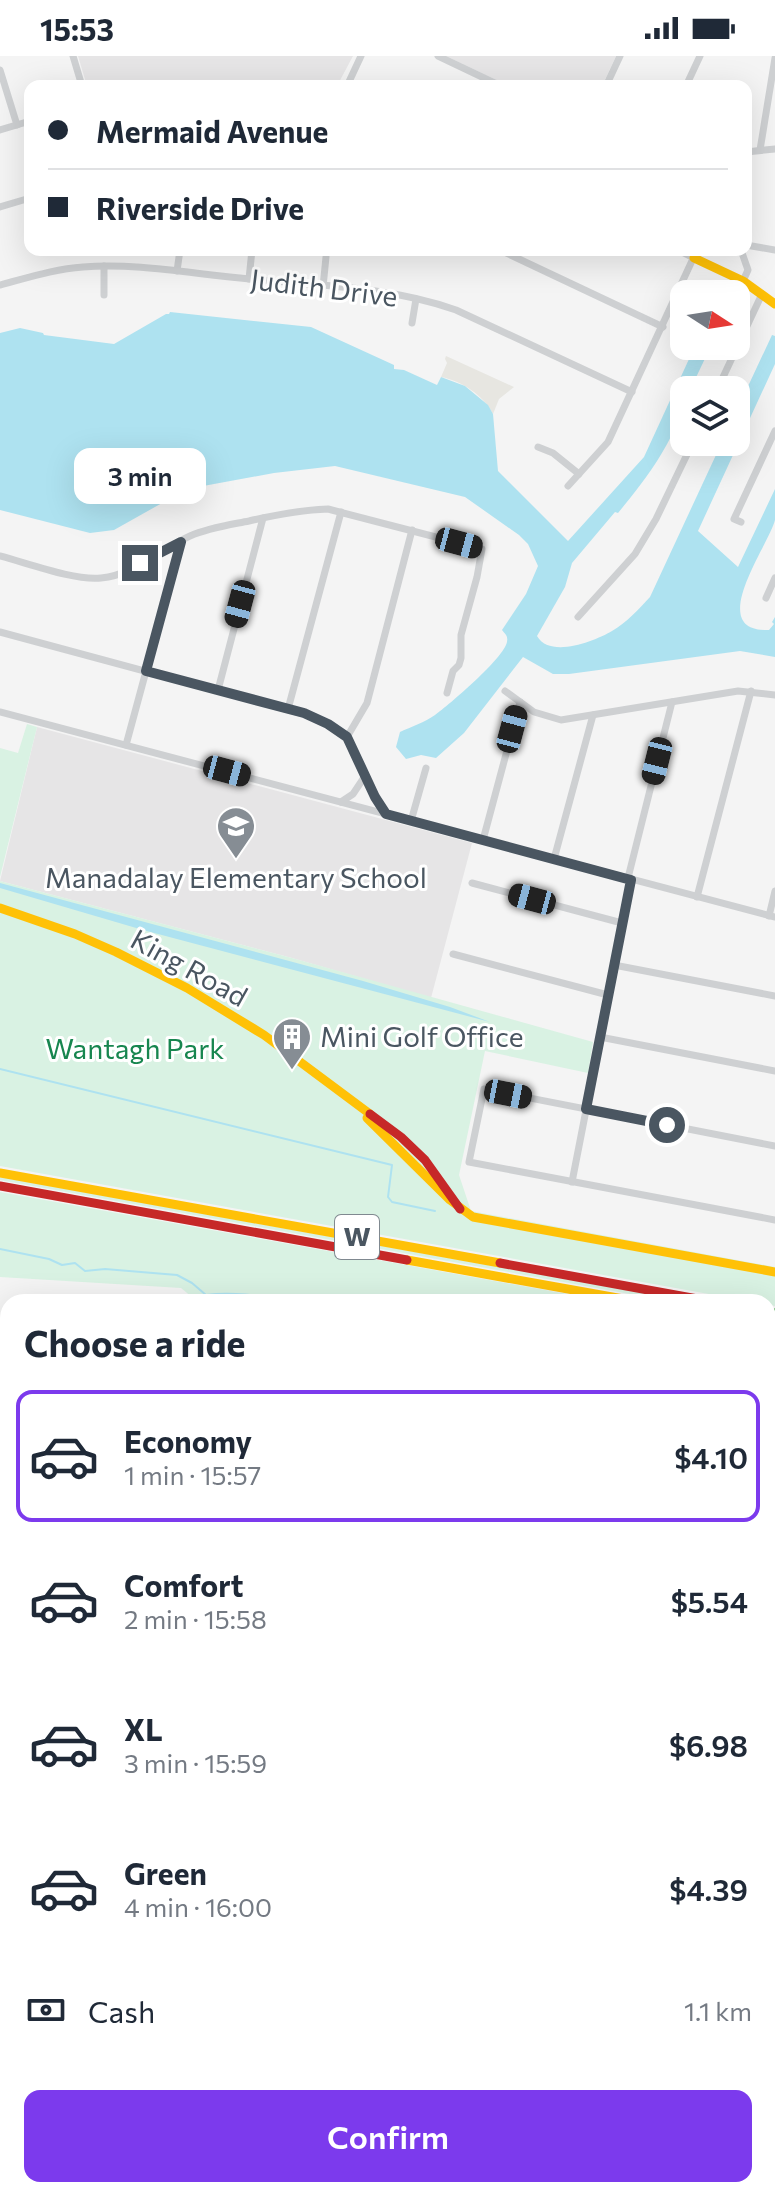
<!DOCTYPE html>
<html lang="en">
<head>
<meta charset="utf-8">
<style>
  :root { --surface:#fff; --page:#f2f2f3; --text:#1f2937; --muted:#747a83; --line:#e0e1e3; --accent:#7c3aed }
  body { margin:0; font-family:Commissioner,sans-serif; background:var(--page); color:var(--text); height:100vh; display:flex; flex-direction:column; font-size:30px; white-space:nowrap }
  * { box-sizing:border-box; margin:0 }
  p { font-size:26px; color:var(--muted) }
  .icon { flex:none; width:44px; height:44px; fill:none; stroke:currentColor; stroke-width:2; stroke-linecap:round; stroke-linejoin:round }
  .map { position:relative; flex:1; overflow:hidden }
  .details { position:absolute; left:0px; top:1238px; width:776px; height:904px; display:flex; flex-direction:column; background:var(--surface); border-radius:24px 24px 0 0; box-shadow:0 8px 32px #0002 }
  .details>* { flex:none }
  .hud { position:absolute; left:24px; top:24px; width:728px; height:176px; border-radius:16px; box-shadow:0 8px 32px #0002; display:grid; align-content:center; height:176px; padding:0 24px; background:var(--surface) }
  .needle { width:52px; rotate:102deg }
  .buttons { position:absolute; left:670px; top:224px; display:grid; gap:16px }
  .buttons a { display:grid; place-items:center; width:80px; height:80px; border-radius:16px; background:var(--surface); box-shadow:0 8px 32px #0002; font-size:40px }
  .end { position:absolute; width:36px; height:36px; margin:-18px; border:10px solid #4a5661; background:#fff; box-shadow:0 0 0 4px #fff }
  .from { border-radius:50% }
  .bubble { position:absolute; height:56px; border-radius:16px; background:var(--surface); box-shadow:0 8px 32px #0002; font-size:26px; font-weight:600; line-height:56px; text-align:center }
  .car { position:absolute; width:24px; height:48px; margin:-24px -12px; border-radius:10px; box-shadow:0 0 6px 2px #0007; background:linear-gradient(#222 24%,#8ab4d8 0 40%,#222 0 76%,#8ab4d8 0 86%,#222 0) }
  .hud b { display:flex; align-items:center; gap:28px; height:76px; font-size:30px }
  .hud b+b { border-top:2px solid var(--line) }
  .hud i { width:20px; height:20px; background:var(--text) }
  ul { padding:0; list-style:none }
  li { display:flex; align-items:center; gap:24px; height:132px; margin:0 16px 12px; padding:0 8px; border:4px solid transparent; border-radius:16px }
  li div { flex:1 }
  li b { display:block; font-size:30px }
  li em { font-style:normal; font-weight:600 }
  li.active { border-color:var(--accent) }
  li>.icon { width:72px; height:72px; stroke-width:1.5 }
  h2 { padding:0 24px; font-size:36px; line-height:96px }
  .pay { display:flex; align-items:center; gap:20px; height:88px; padding:0 24px; font-size:30px }
  .pay p { margin-inline-start:auto }
  .button { display:flex; gap:16px; margin-top:auto; padding:16px 24px }
  .button a { flex:1; height:92px; border-radius:16px; background:var(--accent); color:#fff; font-size:32px; font-weight:600; line-height:92px; text-align:center }
  .status { display:flex; justify-content:space-between; align-items:center; height:56px; padding:0 40px; background:var(--surface); direction:ltr }
  .status svg { height:22px; fill:currentColor }
  .map>svg:first-child { display:block }
  .education { fill:#e6e5e6 }
  .green { fill:#d9f2e3 }
  .sand { fill:#e7e6e1 }
  .water { fill:#aee2f0 }
  .lines { fill:none; stroke-linecap:round; stroke-linejoin:round }
  .stream { stroke:#aee2f0; stroke-width:2 }
  .street { stroke:#ced0d2; stroke-width:7 }
  .fast { stroke:#4caf50; stroke-width:9 }
  .slow { stroke:#ffc107; stroke-width:9 }
  .jam { stroke:#c62828; stroke-width:9 }
  .route { stroke:#4a5661; stroke-width:10 }
  .labels { text-anchor:middle; stroke-width:6; stroke-linejoin:round; paint-order:stroke }
  .shield { fill:#fff; stroke:#808990; stroke-width:2 }
  .shield-label { font-size:26px; font-weight:bold; fill:#4a5661 }
  .street-label { font-size:28px; fill:#4a5661; stroke:#fff }
  .poi-label { font-size:28px; fill:#4a5661; stroke:#fff }
  .park-label { font-size:28px; fill:#17864f; stroke:#fff }
</style>
</head>
<body>
<div class="status"><b>15:53</b><svg viewBox="0 0 49 12"><path d="M0 12V9h3v3zM5 12V6h3v6zM10 12V3h3v9zM15 12V0h3v12zM26 1h20v11H26zM47 4h2v5h-2z"/></svg></div>
<div class="map">
<svg width="775" height="2142" viewBox="0 0 775 2142">
  <rect width="100%" height="100%" fill="#f4f4f4"/>
  <g class="education">
    <polygon points="78,0 353,0 337,30 289,30 267,25 196,26 140,30 87,30"/>
    <polygon points="446,0 616,0 602,30 509,30"/>
    <polygon points="37,671 472,787 431,942 292,902 0,825"/>
  </g>
  <g class="green">
    <polygon points="27,668 37,671 0,821 0,692 18,697"/>
    <polygon points="0,825 292,902 593,986 588,1017 485,995 459,1119 471,1155 775,1211 775,1250 768,1249 768,1246 753,1246 0,1110"/>
    <polygon points="0,1121 692,1246 674,1246 0,1124"/>
    <polygon points="0,1136 612,1246 198,1246 181,1232 0,1221"/>
    <polygon points="768,1274 775,1276 775,1848 768,1846"/>
    <polygon points="8,1714 8,2010 0,2008 0,1721"/>
  </g>
  <g class="sand">
    <path d="M446 300 514 331 499 343 493 358C483 339 462 325 441 321L447 307 445 303Z"/>
    <polygon points="8,1888 8,1993 0,1990 0,1891"/>
  </g>
  <g class="water">
    <path d="M170 256 311 271 394 309V313L404 314 437 329 441 321 465 330 488 349 493 358 498 415 568 485 644 401 695 290H711L690 334H684C684 375 643 427 618 457L615 456 572 507 565 531 537 580C550 603 595 585 612 575 626 567 639 553 650 541L722 386H736V356L772 279 775 280V308L698 475 738 511 775 433C775 443 775 455 775 464 768 491 704 576 769 574L774 568 772 566 775 561V601L740 595 569 618H553L523 601 464 677 436 702 421 699 406 703 396 691 400 676C411 671 425 666 435 659 449 649 504 602 507 586 508 580 506 579 502 574L526 538 538 510 528 488 519 479 465 441 335 410 274 417 187 433 114 474 90 477 0 454V277L20 272 43 277 44 279 114 288 166 258H169Z"/>
    <polygon points="0,827 363,925 450,951 490,966 143,874 0,832"/>
    <polygon points="163,2134 232,2134 277,2142 198,2142 166,2136"/>
  </g>
  <g class="lines">
    <g class="stream">
      <polyline points="0,1013 392,1109 388,1141 392,1146 435,1155"/>
      <path d="M0 1193 49 1203 62 1209 75 1207 85 1215 105 1213 177 1219 192 1227 206 1239C239 1235 272 1242 304 1246"/>
    </g>
    <g class="street">
      <polyline points="73,0 82,30"/>
      <polyline points="438,0 501,30"/>
      <polyline points="0,14 17,69"/>
      <polyline points="192,30 251,30"/>
      <polyline points="347,30 361,0"/>
      <polyline points="606,30 620,0"/>
      <polyline points="686,30 700,0"/>
      <polyline points="0,74 30,65"/>
      <polyline points="760,94 775,2"/>
      <polyline points="746,96 775,93"/>
      <polyline points="0,151 30,142"/>
      <polyline points="746,189 775,194"/>
      <polyline points="500,194 663,271"/>
      <polyline points="678,194 694,202"/>
      <polyline points="741,194 748,214 743,225"/>
      <polyline points="177,215 180,194"/>
      <polyline points="249,223 252,194"/>
      <path d="M0 229C27 222 54 213 83 211 135 207 188 217 240 222 312 229 388 230 456 254L632 336"/>
      <polyline points="323,231 326,201"/>
      <polyline points="104,239 104,210"/>
      <polyline points="412,267 416,243"/>
      <polyline points="717,334 762,238"/>
      <polyline points="538,391 553,397 579,418"/>
      <polyline points="568,430 608,386 697,194"/>
      <polyline points="741,466 734,463 775,375"/>
      <path d="M0 500C27 507 75 525 101 522 134 519 161 493 190 480 208 472 229 469 249 465 275 459 301 454 328 453L482 493 477 521 461 579V602L459 609 453 615 447 637"/>
      <polyline points="766,542 775,522"/>
      <polyline points="578,561 635,498 656,463 693,386"/>
      <polyline points="0,576 315,661 347,681 375,741 386,758"/>
      <polyline points="218,634 263,462"/>
      <polyline points="505,635 534,656 561,664 738,635 775,639"/>
      <polyline points="288,653 341,456"/>
      <polyline points="0,656 775,861"/>
      <polyline points="347,681 367,647 412,474"/>
      <polyline points="126,689 181,486"/>
      <polyline points="341,746 353,738 365,720"/>
      <polyline points="411,765 426,712"/>
      <polyline points="483,784 520,646"/>
      <polyline points="554,803 593,659"/>
      <polyline points="628,822 672,646"/>
      <polyline points="472,827 622,867"/>
      <polyline points="697,841 751,635"/>
      <polyline points="769,860 775,835"/>
      <polyline points="453,898 608,939"/>
      <polyline points="614,909 775,940"/>
      <polyline points="600,981 775,1015"/>
      <polyline points="775,1090 484,1033 469,1106 775,1164"/>
      <polyline points="572,1126 631,824"/>
      <polyline points="768,1466 775,1477"/>
      <polyline points="0,1697 8,1690"/>
      <polyline points="768,1700 775,1699"/>
      <polyline points="0,1710 8,1703"/>
      <polyline points="768,1960 775,1961"/>
      <polyline points="0,2015 8,2016"/>
      <polyline points="768,2078 775,2082"/>
      <polyline points="414,2134 457,2142"/>
      <polyline points="639,2134 642,2142"/>
      <polyline points="10,2142 11,2134"/>
      <polyline points="76,2142 77,2134"/>
      <polyline points="138,2142 140,2134"/>
      <polyline points="509,2142 511,2134"/>
      <polyline points="730,2142 731,2134"/>
    </g>
    <g class="fast">
      <polyline points="768,1256 775,1257"/>
      <polyline points="768,1269 775,1270"/>
    </g>
    <g class="slow">
      <polyline points="694,202 743,225 775,248"/>
      <polyline points="0,852 75,878 116,896 187,932 264,979 370,1058"/>
      <polyline points="367,1062 450,1144 473,1161 775,1216"/>
      <polyline points="0,1117 500,1207"/>
      <polyline points="407,1204 640,1246"/>
      <polyline points="768,1885 775,1886"/>
    </g>
    <g class="jam">
      <polyline points="370,1058 401,1081 425,1104 460,1153"/>
      <polyline points="0,1130 407,1204"/>
      <polyline points="500,1207 714,1246"/>
      <polyline points="596,2142 599,2134"/>
    </g>
  </g>
  <g class="lines">
    <polyline class="route" points="140,507 181,486 146,615 304,657 328,668 347,681 375,741 386,758 631,824 586,1053 667,1069"/>
  </g>
  <defs>
    <symbol id="school-pin" viewBox="-11 -11 22 30"><path d="M0 17L-7.5 6A9.5 9.5 0 1 1 7.5 6Z" fill="#868d94" stroke="#fff"/><path d="M0-5L7-2L0 1L-7-2ZM-4 1L0 2.5L4 1V4Q0 6-4 4Z" fill="#fff"/></symbol>
    <symbol id="building-pin" viewBox="-11 -11 22 30"><path d="M0 17L-7.5 6A9.5 9.5 0 1 1 7.5 6Z" fill="#868d94" stroke="#fff"/><path d="M-4-6H4V6H1V3H-1V6H-4ZM-2.5-4.3h1.7v1.8h-1.7ZM.8-4.3h1.7v1.8H.8ZM-2.5-1h1.7V.8h-1.7ZM.8-1h1.7V.8H.8Z" fill="#fff"/></symbol>
  </defs>
  <g fill-rule="evenodd">
    <use href="#school-pin" x="214" y="748" width="44" height="60"/>
    <use href="#building-pin" x="270" y="959" width="44" height="60"/>
  </g>
  <g class="labels">
    <rect class="shield" x="335" y="1159" width="44" height="44" rx="6"/>
    <g class="shield-label">
      <text x="357" y="1190">W</text>
    </g>
    <g class="street-label">
      <text transform="translate(324 232) rotate(7)" y="10">Judith Drive</text>
      <text transform="translate(189 912) rotate(29)" y="10">King Road</text>
    </g>
    <g class="poi-label">
      <text x="236" y="832">Manadalay Elementary School</text>
      <text x="320" y="991" text-anchor="start">Mini Golf Office</text>
    </g>
    <g class="park-label">
      <text x="135" y="1003">Wantagh Park</text>
    </g>
  </g>
</svg>
<div class="buttons">
<a><svg class="needle" viewBox="-14 -14 28 28"><path d="M0-13l5 13h-10z" fill="#e53935"/><path d="M0 13l5-13h-10z" fill="#747a83"/></svg></a>
<a><svg class="icon" aria-label="layers" viewBox="0 0 24 24"><path d="M12 4l9 5-9 5-9-5zM3 14l9 5 9-5"/></svg></a>
</div>
<i class="end from" style="left:667px;top:1069px"></i>
<i class="end" style="left:140px;top:507px"></i>
<div class="bubble" style="left:74px;top:392px;width:132px">3 min</div>
<i class="car" style="left:459px;top:487px;rotate:105deg"></i>
<i class="car" style="left:240px;top:548px;rotate:195deg"></i>
<i class="car" style="left:512px;top:673px;rotate:15deg"></i>
<i class="car" style="left:657px;top:705px;rotate:194deg"></i>
<i class="car" style="left:227px;top:715px;rotate:105deg"></i>
<i class="car" style="left:532px;top:843px;rotate:285deg"></i>
<i class="car" style="left:508px;top:1038px;rotate:101deg"></i>
<div class="hud">
<b><i class="from"></i>Mermaid Avenue</b>
<b><i></i>Riverside Drive</b>
</div>
<section class="details">
<h2>Choose a ride</h2>
<ul>
<li class="active"><svg class="icon" aria-label="car" viewBox="0 0 24 24"><path d="M5 17H2v-5l4-1 3-4h7l3 4 3 1v5h-3M9 17h6M6 11h13"/><circle cx="7" cy="17" r="2"/><circle cx="17" cy="17" r="2"/></svg><div><b>Economy</b><p>1 min · 15:57</p></div><em>$4.10</em></li>
<li><svg class="icon" aria-label="car" viewBox="0 0 24 24"><path d="M5 17H2v-5l4-1 3-4h7l3 4 3 1v5h-3M9 17h6M6 11h13"/><circle cx="7" cy="17" r="2"/><circle cx="17" cy="17" r="2"/></svg><div><b>Comfort</b><p>2 min · 15:58</p></div><em>$5.54</em></li>
<li><svg class="icon" aria-label="car" viewBox="0 0 24 24"><path d="M5 17H2v-5l4-1 3-4h7l3 4 3 1v5h-3M9 17h6M6 11h13"/><circle cx="7" cy="17" r="2"/><circle cx="17" cy="17" r="2"/></svg><div><b>XL</b><p>3 min · 15:59</p></div><em>$6.98</em></li>
<li><svg class="icon" aria-label="car" viewBox="0 0 24 24"><path d="M5 17H2v-5l4-1 3-4h7l3 4 3 1v5h-3M9 17h6M6 11h13"/><circle cx="7" cy="17" r="2"/><circle cx="17" cy="17" r="2"/></svg><div><b>Green</b><p>4 min · 16:00</p></div><em>$4.39</em></li>
</ul>
<div class="pay"><svg class="icon" aria-label="cash" viewBox="0 0 24 24"><path d="M3 7h18v10H3z"/><circle cx="12" cy="12" r="2"/></svg>Cash<p>1.1 km</p></div>
<div class="button"><a>Confirm</a></div>
</section>
</div>
</body>
</html>
